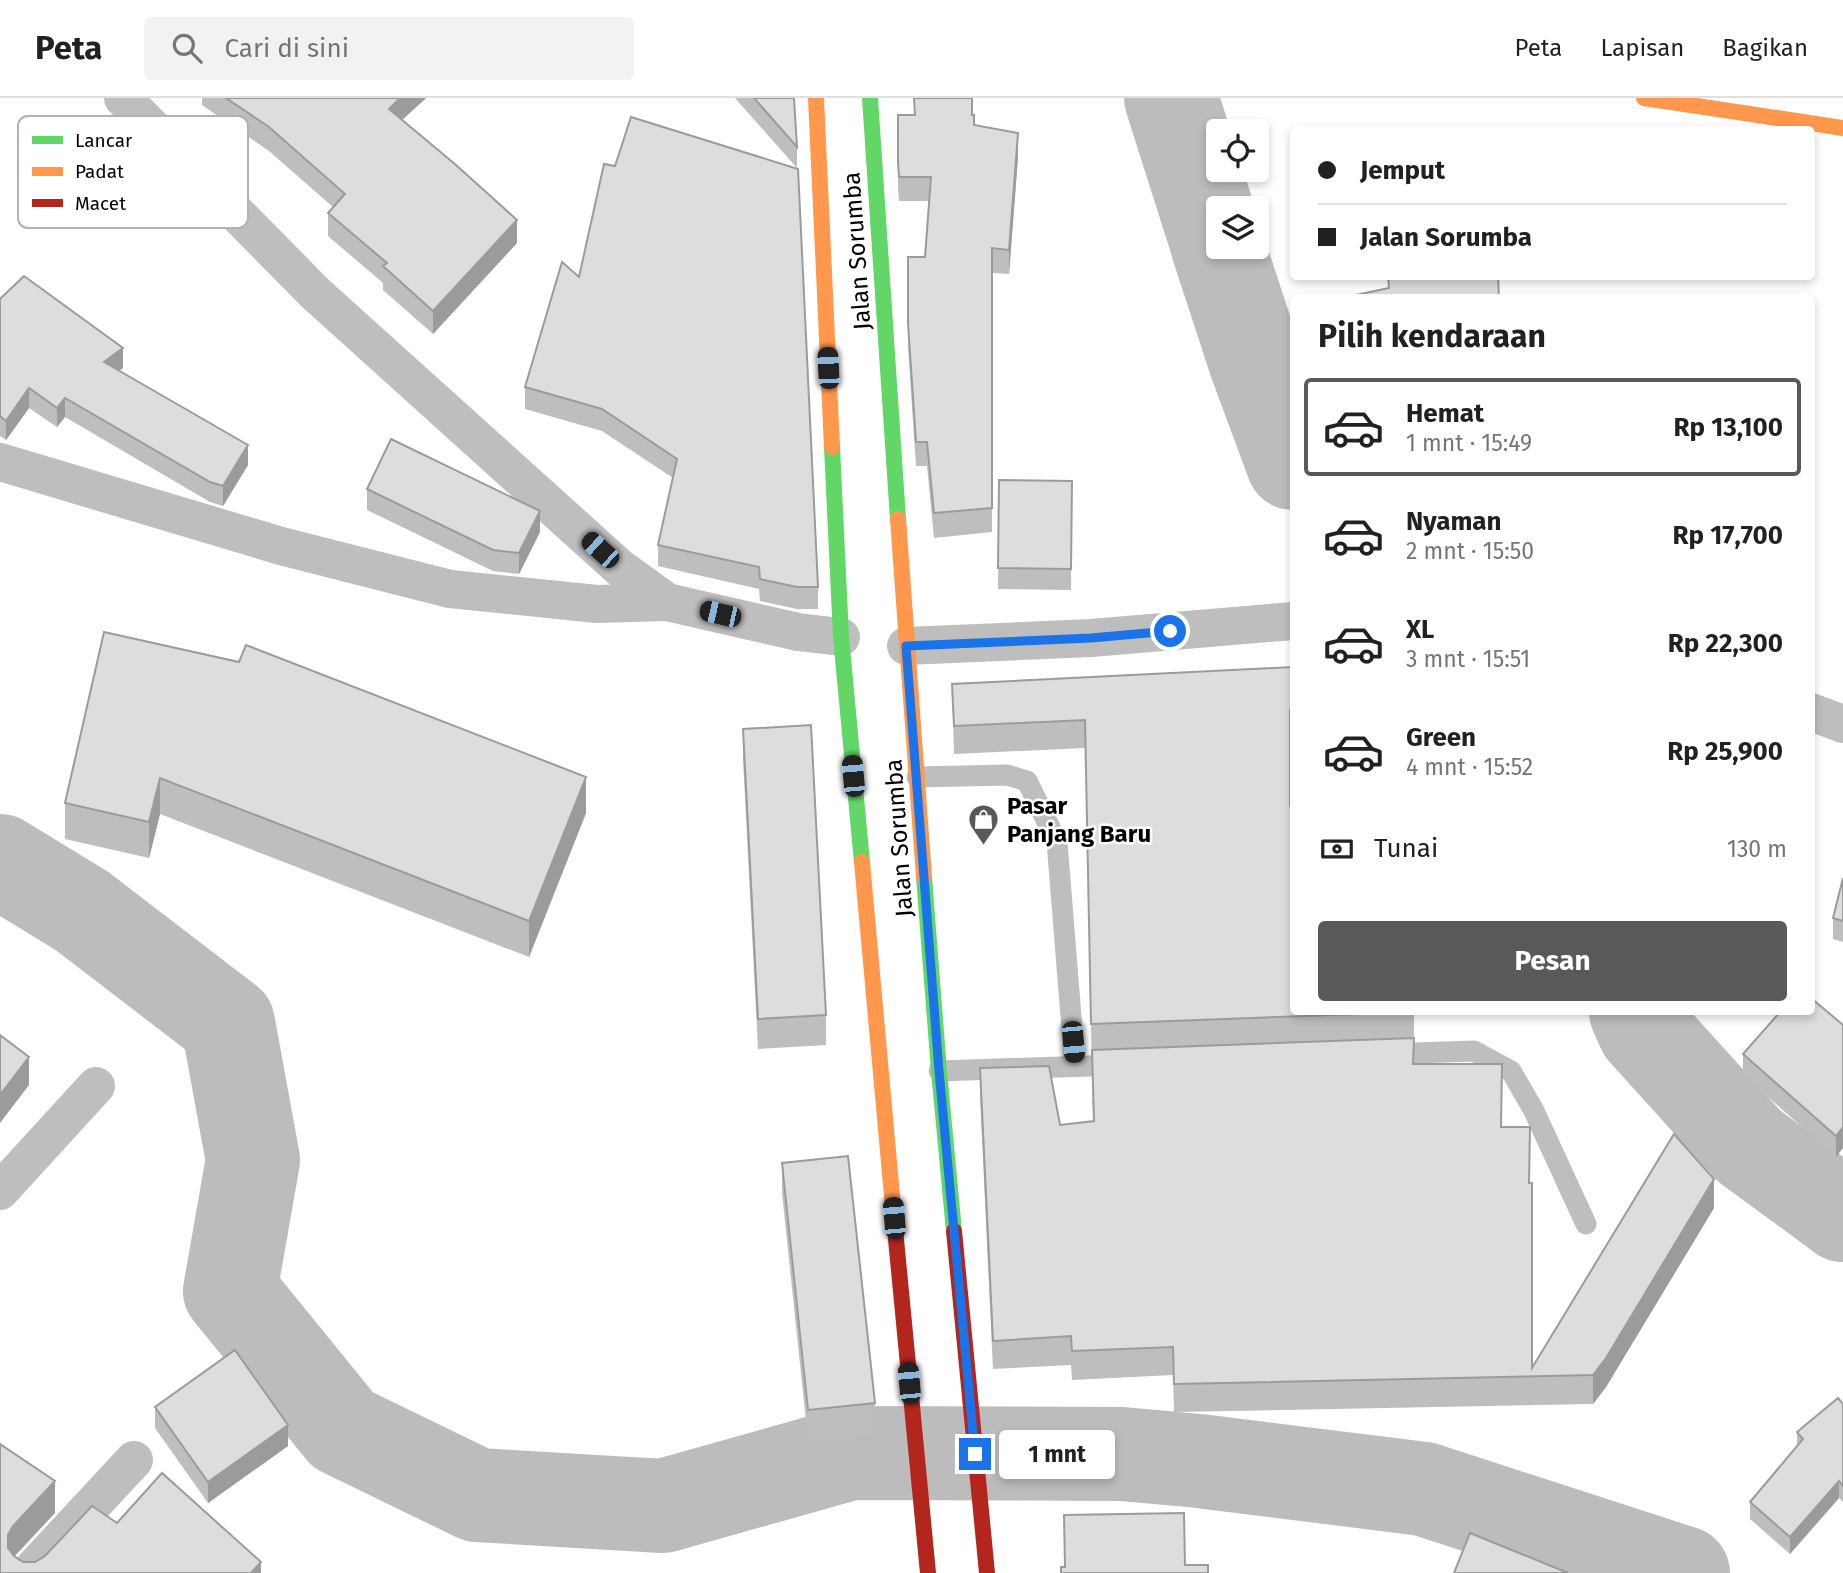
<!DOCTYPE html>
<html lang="id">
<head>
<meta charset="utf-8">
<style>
  :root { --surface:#fff; --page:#f2f2f2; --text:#202124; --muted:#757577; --line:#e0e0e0; --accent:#595959 }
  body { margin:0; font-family:"Fira Sans",sans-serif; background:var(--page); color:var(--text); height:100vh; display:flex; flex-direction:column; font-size:26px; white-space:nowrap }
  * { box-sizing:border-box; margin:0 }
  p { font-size:23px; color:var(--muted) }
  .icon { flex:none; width:38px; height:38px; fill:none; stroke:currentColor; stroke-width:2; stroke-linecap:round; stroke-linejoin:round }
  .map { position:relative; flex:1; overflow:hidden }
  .drawer { position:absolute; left:1290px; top:196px; width:525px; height:721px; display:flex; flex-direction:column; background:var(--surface); border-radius:7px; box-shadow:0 4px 10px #0003 }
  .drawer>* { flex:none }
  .guide { position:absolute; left:1290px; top:28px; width:525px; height:154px; border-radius:7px; box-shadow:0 4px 10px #0003; display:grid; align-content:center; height:154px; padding:0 28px; background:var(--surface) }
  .tools { position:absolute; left:1206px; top:21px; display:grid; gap:14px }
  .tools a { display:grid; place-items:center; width:63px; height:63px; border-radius:7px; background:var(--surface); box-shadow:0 4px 10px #0003; font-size:35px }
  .end { position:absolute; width:32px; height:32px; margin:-16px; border:9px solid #1a73e8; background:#fff; box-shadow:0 0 0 4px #fff }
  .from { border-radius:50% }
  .bubble { position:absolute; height:49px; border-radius:7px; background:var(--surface); box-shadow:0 4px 10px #0003; font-size:23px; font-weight:700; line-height:49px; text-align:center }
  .car { position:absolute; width:21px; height:42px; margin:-21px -10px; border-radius:9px; box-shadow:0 0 5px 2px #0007; background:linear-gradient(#222 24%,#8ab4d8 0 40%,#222 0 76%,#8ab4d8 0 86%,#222 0) }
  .guide b { display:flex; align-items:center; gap:24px; height:66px; font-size:26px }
  .guide b+b { border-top:2px solid var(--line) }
  .guide i { width:18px; height:18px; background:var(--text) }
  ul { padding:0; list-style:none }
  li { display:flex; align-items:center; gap:21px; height:98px; margin:0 14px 10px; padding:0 14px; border:4px solid transparent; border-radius:7px }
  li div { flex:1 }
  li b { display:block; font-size:26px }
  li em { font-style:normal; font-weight:700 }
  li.selected { border-color:var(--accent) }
  li>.icon { width:63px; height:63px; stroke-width:1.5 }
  h2 { padding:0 28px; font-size:32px; line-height:84px }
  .pay { display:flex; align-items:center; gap:18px; height:77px; padding:0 28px; font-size:26px }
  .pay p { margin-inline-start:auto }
  .cta { display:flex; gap:14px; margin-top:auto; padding:14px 28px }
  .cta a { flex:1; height:80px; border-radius:7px; background:var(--accent); color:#fff; font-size:28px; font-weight:700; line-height:80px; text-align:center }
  header { display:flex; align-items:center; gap:42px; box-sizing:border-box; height:98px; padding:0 35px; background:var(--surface); border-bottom:2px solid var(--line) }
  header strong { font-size:33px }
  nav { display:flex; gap:38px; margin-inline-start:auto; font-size:24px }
  .search { width:490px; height:63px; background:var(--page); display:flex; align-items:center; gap:18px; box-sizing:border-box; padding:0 24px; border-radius:7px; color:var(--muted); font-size:26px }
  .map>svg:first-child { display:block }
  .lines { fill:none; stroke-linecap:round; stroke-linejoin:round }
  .river { stroke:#bcbcbc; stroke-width:94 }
  .lane { stroke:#bebebe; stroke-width:21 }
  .street { stroke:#bebebe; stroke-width:38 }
  .fast { stroke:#63d668; stroke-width:16 }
  .slow { stroke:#ff974d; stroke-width:16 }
  .jam { stroke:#b3261e; stroke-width:16 }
  .wall { fill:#bebebe }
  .shaded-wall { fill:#9b9b9b }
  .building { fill:#ddd; stroke:#9b9b9b; stroke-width:2 }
  .route { stroke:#1a73e8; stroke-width:9 }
  .labels { text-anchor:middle; stroke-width:5; stroke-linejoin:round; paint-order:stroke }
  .street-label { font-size:24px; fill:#000; stroke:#fff }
  .poi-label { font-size:24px; font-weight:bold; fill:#000; stroke:#fff; text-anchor:start }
  .key { fill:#fff; stroke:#b2b2b2; stroke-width:2 }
  .key-label { font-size:19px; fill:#000 }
</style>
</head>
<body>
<header>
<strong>Peta</strong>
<div class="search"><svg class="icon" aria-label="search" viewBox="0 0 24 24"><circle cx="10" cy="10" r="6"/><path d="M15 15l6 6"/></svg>Cari di sini</div>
<nav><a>Peta</a><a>Lapisan</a><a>Bagikan</a></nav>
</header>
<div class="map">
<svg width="1843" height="1475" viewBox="0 0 1843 1475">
  <rect width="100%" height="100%" fill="#fff"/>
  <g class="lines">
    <g class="river">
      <polyline points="1171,0 1218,148"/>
      <polyline points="1218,149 1256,265 1293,365"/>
      <polyline points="0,763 82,813 228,925 253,1062 230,1193 343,1332 477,1397 663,1408 851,1355 1122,1356 1199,1363 1424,1391 1683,1475"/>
      <polyline points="1636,914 1644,932 1749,1048 1843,1117"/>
    </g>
    <g class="lane">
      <polyline points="917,679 1007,677 1027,683 1057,744 1075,968"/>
      <polyline points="1385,956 1474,953 1511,973 1534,1013 1586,1126"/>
      <polyline points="939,973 1119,967"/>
    </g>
    <g class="street">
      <polyline points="123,0 315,195 620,470 667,504 798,534 841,539"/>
      <polyline points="0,364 281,448 450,491 597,506 667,504"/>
      <polyline points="906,548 1091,540 1293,523"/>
      <polyline points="1811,614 1843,626"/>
      <polyline points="0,1093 96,988"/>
      <polyline points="29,1475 134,1362"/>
    </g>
    <g class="fast">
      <polyline points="870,0 898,421"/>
      <polyline points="832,349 841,539 862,764"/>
      <polyline points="924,779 939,973 954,1133"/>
    </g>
    <g class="slow">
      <polyline points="816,0 832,349"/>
      <polyline points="1644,0 1843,30"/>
      <polyline points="898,421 924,779"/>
      <polyline points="862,764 895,1131"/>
    </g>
    <g class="jam">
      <polyline points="895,1131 928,1475"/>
      <polyline points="954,1133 987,1475"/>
    </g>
  </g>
  <g class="wall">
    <polygon points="202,0 426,0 402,22 517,145 433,236 383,192 383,185 328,138 328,115 333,109 269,53 202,7"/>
    <polygon points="735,0 794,0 797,49 797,70"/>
    <polygon points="914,0 972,0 972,17 974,27 1018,59 1009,176 992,175 992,434 934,440 927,368 916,368 908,249 908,159 925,159 929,103 899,103 898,88 898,17 914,17"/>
    <polygon points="562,164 818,489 818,511 797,511 760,503 759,491 658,468 658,447 673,380 602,333 525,311 525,289"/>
    <polygon points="0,201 123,270 119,273 248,367 223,408 210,404 65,319 57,329 29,310 6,342 0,338"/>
    <polygon points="999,382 1072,383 1071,492 998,491"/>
    <polygon points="367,391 540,434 519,476 493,473 367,412"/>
    <polygon points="239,564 586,715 529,859 160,716 149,760 65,741 65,705"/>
    <polygon points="1293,569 1293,640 1290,640 1290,708 1414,914 1414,966 1501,1029 1529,1085 1532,1270 1714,1110 1606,1289 1593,1306 1174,1314 1173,1277 1072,1282 1071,1267 993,1271 980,999 980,970 1060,1027 1093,1023 1085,650 954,656 952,586"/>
    <polygon points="743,631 826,917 826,947 758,951 743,661"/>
    <polygon points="1843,780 1843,844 1833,841 1833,820"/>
    <polygon points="1843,927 1836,1059 1743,977 1743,956"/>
    <polygon points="782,1065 875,1305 875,1335 808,1342 782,1095"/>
    <polygon points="1843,1306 1843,1404 1839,1400 1790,1456 1750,1421 1750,1404 1797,1348 1797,1334"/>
    <polygon points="155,1309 288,1348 208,1405 155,1330"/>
  </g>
  <g class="shaded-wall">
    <polygon points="400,0 426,0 389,34 389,11"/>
    <polygon points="1018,35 1018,59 1009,176 1009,152"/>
    <polygon points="517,122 517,145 433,236 433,213"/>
    <polygon points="123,250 123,270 104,283 104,264"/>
    <polygon points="29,290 29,310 6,342 6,323"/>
    <polygon points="65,300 65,319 57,329 57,310"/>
    <polygon points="248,347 248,367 223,408 223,388"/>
    <polygon points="540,413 540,434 519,476 519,455"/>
    <polygon points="586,679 586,715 529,859 529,823"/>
    <polygon points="160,680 160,716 149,760 149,724"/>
    <polygon points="29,959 29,987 0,1025 0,997"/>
    <polygon points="1843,1029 1843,1050 1836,1059 1836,1038"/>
    <polygon points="1714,1081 1714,1110 1606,1289 1593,1306 1593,1277"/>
    <polygon points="288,1327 288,1348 208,1405 208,1384"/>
    <polygon points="55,1383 55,1415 13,1460 8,1469 8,1437 13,1428"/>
    <polygon points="1839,1383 1839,1400 1790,1456 1790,1439"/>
    <polygon points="261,1464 261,1475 251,1475"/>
  </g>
  <g class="building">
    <polygon points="226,0 400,0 389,11 456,67 517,122 433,213 383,168 387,165 328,115 345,96 269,29"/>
    <polygon points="754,0 794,0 797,49"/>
    <polygon points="914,0 972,0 972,17 974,17 974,27 1018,35 1009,152 992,150 992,410 934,415 927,344 916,344 908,225 908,159 925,159 931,79 899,79 898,64 898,17 915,17"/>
    <polygon points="631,19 798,71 818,489 797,489 760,481 759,469 658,447 677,361 602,311 525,289 562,164 579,179 604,66 615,68"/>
    <polygon points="24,178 123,250 104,264 248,347 223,388 210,384 65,300 57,310 29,290 6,323 0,318 0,201"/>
    <polygon points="1388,178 1498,178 1499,200 1342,200 1389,190"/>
    <polygon points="391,341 540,413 519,455 493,452 367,391"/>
    <polygon points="999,382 1072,383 1071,471 998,470"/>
    <polygon points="104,534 239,564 246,547 586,679 529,823 160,680 149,724 65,705"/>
    <polygon points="1293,569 1293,612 1290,612 1290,708 1293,708 1293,914 1414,914 1091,926 1085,622 954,628 952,586"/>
    <polygon points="811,627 826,917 758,921 743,631"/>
    <polygon points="1843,780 1843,823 1833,820"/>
    <polygon points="1811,900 1843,927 1843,1029 1836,1038 1743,956 1780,914 1811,914"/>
    <polygon points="0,937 29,959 0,997"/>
    <polygon points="1414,940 1413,966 1502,966 1501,1029 1530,1029 1529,1085 1532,1085 1532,1270 1674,1036 1714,1081 1606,1260 1593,1277 1174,1286 1173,1249 1072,1253 1071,1238 993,1243 980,970 1049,968 1060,1027 1094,1023 1092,952"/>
    <polygon points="848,1058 875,1305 808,1312 782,1065"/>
    <polygon points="235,1252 288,1327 208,1384 155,1309"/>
    <polygon points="1838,1300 1843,1306 1843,1388 1839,1383 1790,1439 1750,1404 1803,1341 1797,1334"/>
    <polygon points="0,1346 55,1383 13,1428 8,1437 8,1450 14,1458 23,1464 35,1464 45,1458 92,1408 117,1425 162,1375 261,1464 251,1475 0,1475"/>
    <polygon points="1184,1415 1185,1467 1208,1467 1208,1475 1061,1475 1061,1469 1065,1469 1064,1417"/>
    <polygon points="1470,1435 1568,1475 1454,1475"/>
  </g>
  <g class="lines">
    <polyline class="route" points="975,1356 939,973 906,548 1091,540 1170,533"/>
  </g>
  <defs>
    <symbol id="shop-pin" viewBox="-11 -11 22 30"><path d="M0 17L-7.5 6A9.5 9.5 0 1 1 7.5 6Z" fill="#595959" stroke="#fff"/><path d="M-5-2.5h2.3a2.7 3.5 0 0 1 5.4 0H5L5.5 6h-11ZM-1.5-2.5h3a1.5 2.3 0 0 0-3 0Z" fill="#fff"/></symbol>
  </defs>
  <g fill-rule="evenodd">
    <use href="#shop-pin" x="966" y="704" width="35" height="47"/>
  </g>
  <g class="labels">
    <g class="street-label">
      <text transform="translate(857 153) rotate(-94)" y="8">Jalan Sorumba</text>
      <text transform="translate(899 740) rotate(-94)" y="8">Jalan Sorumba</text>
    </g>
    <g class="poi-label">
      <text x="1007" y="716">Pasar<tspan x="1007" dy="28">Panjang Baru</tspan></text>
    </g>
  </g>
  <rect x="18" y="18" width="230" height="112" rx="10" class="key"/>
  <rect x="32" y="38" width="31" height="8" fill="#63d668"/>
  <rect x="32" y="69" width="31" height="9" fill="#ff974d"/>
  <rect x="32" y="101" width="31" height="8" fill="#b3261e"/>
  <g class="key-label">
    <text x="75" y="49">Lancar</text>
    <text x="75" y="80">Padat</text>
    <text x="75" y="112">Macet</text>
  </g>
</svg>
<div class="tools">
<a><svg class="icon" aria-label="locate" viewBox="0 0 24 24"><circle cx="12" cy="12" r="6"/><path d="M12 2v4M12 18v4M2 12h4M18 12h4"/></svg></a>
<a><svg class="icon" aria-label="layers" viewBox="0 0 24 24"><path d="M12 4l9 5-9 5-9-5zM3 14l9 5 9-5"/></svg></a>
</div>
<i class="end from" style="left:1170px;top:533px"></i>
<i class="end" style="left:975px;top:1356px"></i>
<div class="bubble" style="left:999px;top:1332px;width:116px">1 mnt</div>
<i class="car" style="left:828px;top:270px;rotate:357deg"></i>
<i class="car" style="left:600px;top:452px;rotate:312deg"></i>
<i class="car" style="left:720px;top:516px;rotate:283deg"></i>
<i class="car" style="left:853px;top:678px;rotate:355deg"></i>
<i class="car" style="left:1073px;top:944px;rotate:175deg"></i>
<i class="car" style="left:894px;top:1120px;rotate:355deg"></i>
<i class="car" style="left:909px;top:1285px;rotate:355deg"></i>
<div class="guide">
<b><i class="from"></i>Jemput</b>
<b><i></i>Jalan Sorumba</b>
</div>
<section class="drawer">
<h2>Pilih kendaraan</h2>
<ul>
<li class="selected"><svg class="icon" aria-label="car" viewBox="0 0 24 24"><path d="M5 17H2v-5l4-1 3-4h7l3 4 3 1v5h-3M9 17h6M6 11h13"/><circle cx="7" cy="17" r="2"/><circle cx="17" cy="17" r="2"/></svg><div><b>Hemat</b><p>1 mnt · 15:49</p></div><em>Rp 13,100</em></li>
<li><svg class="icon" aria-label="car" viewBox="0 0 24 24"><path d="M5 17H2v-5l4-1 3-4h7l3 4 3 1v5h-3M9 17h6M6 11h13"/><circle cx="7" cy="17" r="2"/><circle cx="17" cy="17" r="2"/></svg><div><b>Nyaman</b><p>2 mnt · 15:50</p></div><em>Rp 17,700</em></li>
<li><svg class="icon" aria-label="car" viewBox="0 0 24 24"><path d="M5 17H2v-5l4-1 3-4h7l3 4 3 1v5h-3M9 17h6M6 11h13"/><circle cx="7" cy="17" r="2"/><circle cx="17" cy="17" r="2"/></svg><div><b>XL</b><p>3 mnt · 15:51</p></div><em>Rp 22,300</em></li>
<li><svg class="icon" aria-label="car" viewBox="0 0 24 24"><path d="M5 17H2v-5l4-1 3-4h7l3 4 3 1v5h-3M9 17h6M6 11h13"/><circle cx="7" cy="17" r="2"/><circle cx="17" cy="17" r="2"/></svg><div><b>Green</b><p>4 mnt · 15:52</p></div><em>Rp 25,900</em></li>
</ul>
<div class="pay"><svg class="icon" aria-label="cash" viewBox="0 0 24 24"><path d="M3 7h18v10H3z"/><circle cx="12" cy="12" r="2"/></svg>Tunai<p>130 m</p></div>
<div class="cta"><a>Pesan</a></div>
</section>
</div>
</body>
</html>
